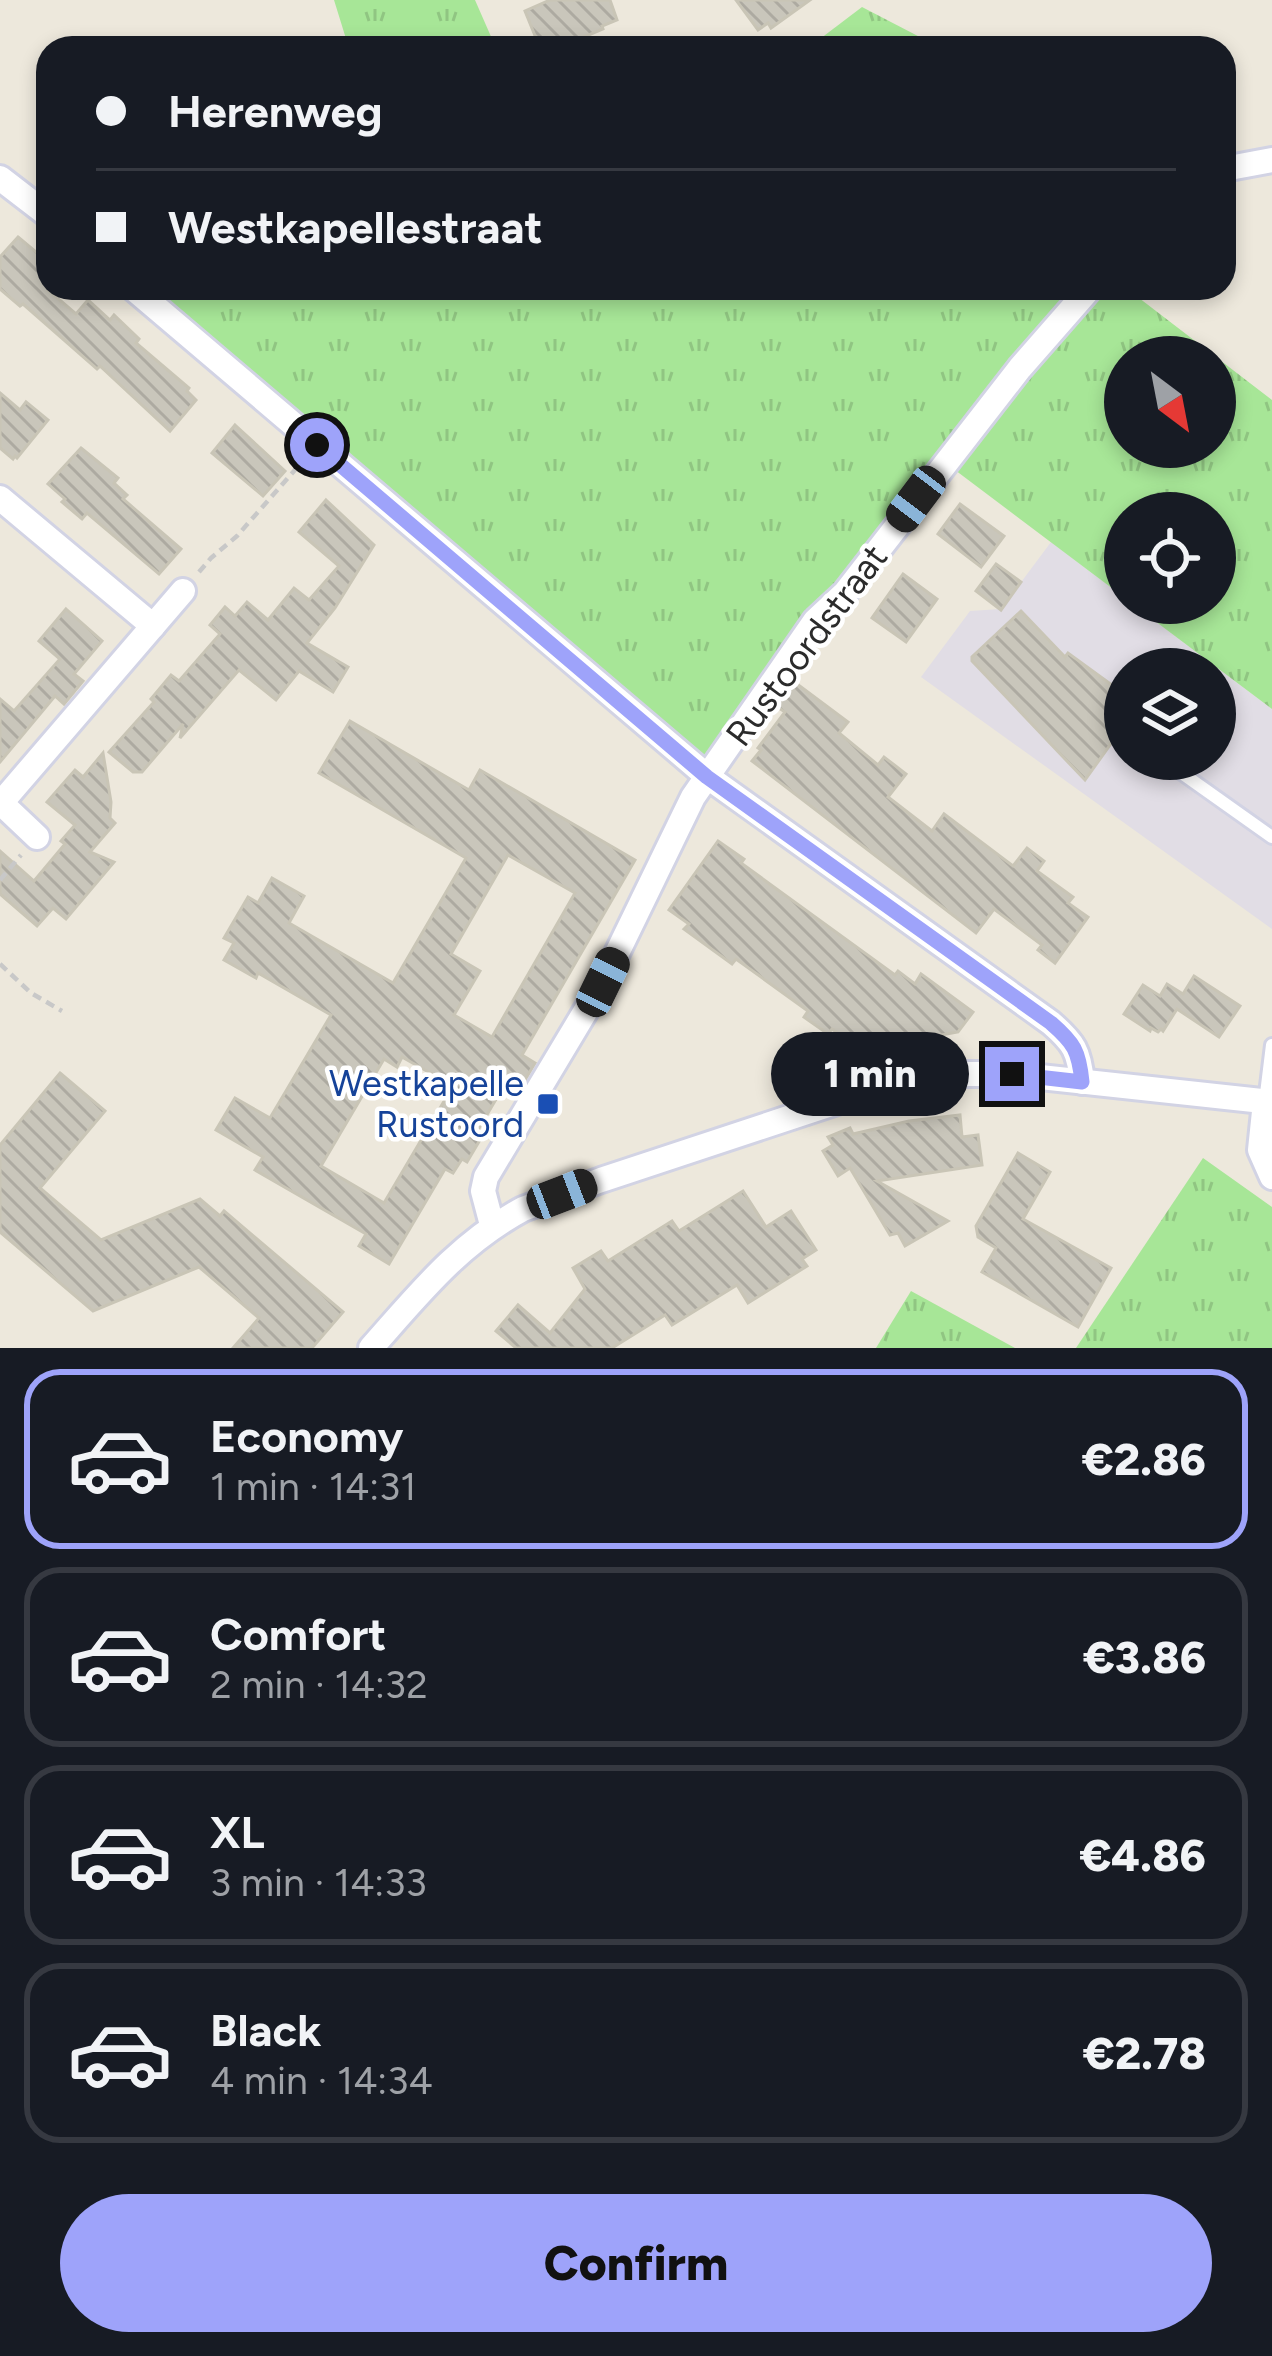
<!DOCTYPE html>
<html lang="en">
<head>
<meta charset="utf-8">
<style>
  :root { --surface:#171b24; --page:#20242c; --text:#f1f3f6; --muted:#9ea1a6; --line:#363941; --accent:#9ea3fa }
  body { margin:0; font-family:Figtree,sans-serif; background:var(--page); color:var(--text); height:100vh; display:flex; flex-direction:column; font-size:45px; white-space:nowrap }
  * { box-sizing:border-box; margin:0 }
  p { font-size:39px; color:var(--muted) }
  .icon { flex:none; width:66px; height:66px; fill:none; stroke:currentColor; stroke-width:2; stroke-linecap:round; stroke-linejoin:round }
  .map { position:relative; height:1348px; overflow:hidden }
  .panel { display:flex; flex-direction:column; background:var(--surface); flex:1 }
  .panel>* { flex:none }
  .hud { position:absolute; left:36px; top:36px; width:1200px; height:264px; border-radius:36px; box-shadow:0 6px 18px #0003; display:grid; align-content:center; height:264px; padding:0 60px; background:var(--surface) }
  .needle { width:78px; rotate:148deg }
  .tools { position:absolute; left:1104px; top:336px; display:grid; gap:24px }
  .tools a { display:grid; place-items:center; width:132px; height:132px; border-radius:50%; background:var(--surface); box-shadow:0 6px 18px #0003; font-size:60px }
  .end { position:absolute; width:54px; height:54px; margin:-27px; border:15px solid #9ea3fa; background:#111; box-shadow:0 0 0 6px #111 }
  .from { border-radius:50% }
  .bubble { position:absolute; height:84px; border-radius:42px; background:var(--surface); box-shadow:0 6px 18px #0003; font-size:39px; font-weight:800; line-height:84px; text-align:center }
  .car { position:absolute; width:36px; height:72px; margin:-36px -18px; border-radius:15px; box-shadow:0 0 9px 3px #0007; background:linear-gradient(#222 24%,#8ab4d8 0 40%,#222 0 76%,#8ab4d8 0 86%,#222 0) }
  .hud b { display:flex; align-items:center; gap:42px; height:114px; font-size:45px }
  .hud b+b { border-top:3px solid var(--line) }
  .hud i { width:30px; height:30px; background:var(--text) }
  ul { padding:21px 0 0; list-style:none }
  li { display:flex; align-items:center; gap:36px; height:180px; margin:0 24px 18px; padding:0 36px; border:6px solid var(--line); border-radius:36px }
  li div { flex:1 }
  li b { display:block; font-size:45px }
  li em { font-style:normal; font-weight:800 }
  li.active { border-color:var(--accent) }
  li>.icon { width:108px; height:108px; stroke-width:1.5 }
  .button { display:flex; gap:24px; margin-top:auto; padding:24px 60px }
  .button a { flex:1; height:138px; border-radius:72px; background:var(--accent); color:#111; font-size:48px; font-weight:800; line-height:138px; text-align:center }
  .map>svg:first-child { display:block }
  .industrial { fill:#e1dde5; fill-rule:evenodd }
  .grass { fill:url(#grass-tufts); fill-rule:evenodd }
  .building { fill:url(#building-back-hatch); stroke:#c9c5b6; stroke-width:3; fill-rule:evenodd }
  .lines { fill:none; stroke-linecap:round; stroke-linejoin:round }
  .lane-casing { stroke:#d2d3e4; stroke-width:18 }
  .street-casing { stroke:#d2d3e4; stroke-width:30 }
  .path { stroke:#c8c8c8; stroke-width:4.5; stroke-dasharray:9 6; stroke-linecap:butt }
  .lane { stroke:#fff; stroke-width:12 }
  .street { stroke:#fff; stroke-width:24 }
  .route { stroke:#9ea3fa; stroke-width:15 }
  .transit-dot { fill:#1a4fb4; stroke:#fff; stroke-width:4.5 }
  .labels { text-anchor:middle; stroke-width:9; stroke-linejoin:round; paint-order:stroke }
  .street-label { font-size:36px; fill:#2b2b2b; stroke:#fff }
  .transit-label { font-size:36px; fill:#164399; stroke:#fff; text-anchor:end }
</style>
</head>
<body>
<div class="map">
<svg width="1272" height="1348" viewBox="0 0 1272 1348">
  <defs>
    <pattern id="grass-tufts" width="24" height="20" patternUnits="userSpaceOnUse" patternTransform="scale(3)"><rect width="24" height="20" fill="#a7e697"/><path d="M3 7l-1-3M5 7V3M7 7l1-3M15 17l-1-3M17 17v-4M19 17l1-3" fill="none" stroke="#90c582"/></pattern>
    <pattern id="building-back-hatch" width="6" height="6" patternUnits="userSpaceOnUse" patternTransform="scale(3)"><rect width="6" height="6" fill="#c9c6bb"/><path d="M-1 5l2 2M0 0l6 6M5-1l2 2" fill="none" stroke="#adaaa1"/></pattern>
  </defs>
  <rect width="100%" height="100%" fill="#ede8dc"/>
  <path class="industrial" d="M1051 542 1125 598V603H1131L1272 709V929L921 677 970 611 1001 609ZM1125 669H1215V759H1125Z"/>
  <g class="grass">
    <polygon points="334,0 475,0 496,48 334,48 347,42"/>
    <polygon points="862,7 941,48 808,48"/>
    <polygon points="146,288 601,288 605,295 616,288 1081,288 707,764"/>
    <path d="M1096 288H1126L1272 400V709L1131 603H1215V513H1125V598L951 467ZM1125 357H1215V447H1125Z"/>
    <polygon points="1203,1158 1272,1207 1272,1348 1076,1348"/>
    <polygon points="911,1291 1015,1348 876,1348"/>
  </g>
  <g class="building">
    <polygon points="550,0 610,0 617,20 602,26 603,29 558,48 540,48 525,11"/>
    <polygon points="736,0 810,0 771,28 768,23 758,30"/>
    <polygon points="18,237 48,262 48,290 76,314 88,300 110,320 114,315 139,339 136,343 189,388 187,391 196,400 170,431 100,366 97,369 23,304 20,306 0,289 0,257"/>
    <polygon points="0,393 20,410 26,402 48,420 17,458 15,456 13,459 0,448"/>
    <polygon points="235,425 285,471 263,496 212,453"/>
    <polygon points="81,448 118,478 114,483 127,495 123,499 181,549 159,574 87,513 82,519 62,502 65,499 48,484"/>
    <polygon points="326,500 374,545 335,608 307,643 348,667 333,692 299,671 276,700 239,670 180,738 183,724 142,772 133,772 109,752 154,702 151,699 171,675 179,681 220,634 210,625 225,607 235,616 247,602 268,620 294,588 309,600 339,566 299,532"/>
    <polygon points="960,504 1004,536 981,567 938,534"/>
    <polygon points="996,564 1021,582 1001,610 976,591"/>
    <polygon points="903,574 937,599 906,642 872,618"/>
    <polygon points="66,609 102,641 74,674 83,681 64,704 55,696 0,762 0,699 14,711 60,659 39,641"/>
    <polygon points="1021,611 1065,657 1068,653 1123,693 1110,712 1125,724 1085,780 972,661 972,657"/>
    <polygon points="793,681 848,722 839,733 878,765 884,757 906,774 888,797 932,831 944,814 1013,866 1027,848 1044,861 1037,871 1073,897 1068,903 1088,917 1055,963 1038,950 1042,945 994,909 976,933 752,761 761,750 758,748 785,712 776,706"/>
    <path d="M350 721 469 790 480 770 635 860 522 1055 535 1063 515 1097 502 1089 478 1130 484 1133 467 1162 462 1159 453 1173 445 1169 389 1264 359 1246 366 1234 255 1170 263 1157 216 1130 235 1098 270 1118 331 1015 258 973 256 978 224 960 234 943 224 938 248 897 258 903 272 878 304 896 289 923 393 983 466 858 319 773ZM508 855 575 893 492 1037 454 1015 480 971 451 954ZM402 1057 453 1086 384 1203 321 1166 384 1059 397 1067Z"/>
    <polygon points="103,753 111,802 110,818 115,823 90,852 114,862 66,919 53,908 37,926 0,894 0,851 34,881 65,844 61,841 75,825 47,802 75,770 83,777"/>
    <polygon points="718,841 744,859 741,863 895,975 898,971 915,984 921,974 973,1012 958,1032 887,1045 874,1059 832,1029 828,1034 804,1017 808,1011 736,959 732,964 684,929 689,924 669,910"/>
    <polygon points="1194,976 1240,1006 1219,1037 1177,1009 1163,1031 1161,1029 1158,1032 1151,1028 1150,1031 1124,1014 1143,985 1160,996 1167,984 1183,994"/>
    <polygon points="60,1073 105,1111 40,1188 101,1240 200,1199 220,1216 224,1211 343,1312 312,1348 233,1348 259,1318 199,1267 93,1311 0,1232 0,1145"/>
    <polygon points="960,1115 962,1137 978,1135 982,1165 877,1181 948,1221 905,1246 898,1233 890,1235 850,1168 838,1176 823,1151 833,1145 828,1137 850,1128 853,1134 909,1121"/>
    <polygon points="1018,1153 1050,1172 1023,1219 1111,1268 1078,1327 982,1272 996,1248 978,1237 976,1226"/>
    <polygon points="743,1191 766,1227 791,1211 816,1250 802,1259 807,1266 748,1303 737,1285 672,1325 665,1315 612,1348 516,1348 496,1331 518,1305 550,1333 585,1289 573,1268 601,1251 608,1261 672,1221 679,1231"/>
  </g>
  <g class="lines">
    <defs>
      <g id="lane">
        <polyline points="1162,759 1272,837"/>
        <polyline points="1265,1102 1272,1045"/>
      </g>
      <g id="street">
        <polyline points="1224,169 1272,160"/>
        <polyline points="0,178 48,215"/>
        <path d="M133 288 708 777 1051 1023C1074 1043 1079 1051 1082 1082"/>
        <polyline points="0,498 153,626"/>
        <polyline points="0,802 37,837"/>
        <polyline points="1,803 183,591"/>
        <polyline points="1265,1102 1260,1150 1272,1177"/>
        <polyline points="492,1225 483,1191 486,1177 603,982 693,797 815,621 845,593 1020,368 1090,288"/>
        <path d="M371 1348C419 1294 458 1244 523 1209L601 1180 852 1097 909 1082 956 1074H1012L1272 1102"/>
      </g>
    </defs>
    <use href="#lane" class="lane-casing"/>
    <use href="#street" class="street-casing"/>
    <g class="path">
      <polyline points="199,572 211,558 237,536 301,463"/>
      <polyline points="0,880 21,855"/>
      <polyline points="0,964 31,993 62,1011"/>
    </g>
    <use href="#lane" class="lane"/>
    <use href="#street" class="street"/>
  </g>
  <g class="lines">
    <path class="route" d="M317 445 707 777 1051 1023C1074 1043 1079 1051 1082 1082L1012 1074"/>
  </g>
  <rect class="transit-dot" x="536" y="1092" width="24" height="24" rx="6"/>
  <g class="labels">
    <g class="street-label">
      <text transform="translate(806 645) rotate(-53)" y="13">Rustoordstraat</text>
    </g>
    <g class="transit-label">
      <text x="524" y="1096">Westkapelle<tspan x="524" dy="41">Rustoord</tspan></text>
    </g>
  </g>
</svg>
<div class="tools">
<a><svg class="needle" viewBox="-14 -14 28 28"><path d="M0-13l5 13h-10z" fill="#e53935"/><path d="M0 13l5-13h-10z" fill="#9ea1a6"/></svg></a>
<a><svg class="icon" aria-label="locate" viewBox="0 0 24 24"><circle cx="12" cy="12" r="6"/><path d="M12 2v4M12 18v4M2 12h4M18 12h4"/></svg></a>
<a><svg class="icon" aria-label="layers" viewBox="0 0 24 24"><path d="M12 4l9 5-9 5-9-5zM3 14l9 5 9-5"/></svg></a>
</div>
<i class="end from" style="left:317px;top:445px"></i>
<i class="end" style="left:1012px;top:1074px"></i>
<div class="bubble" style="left:771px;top:1032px;width:198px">1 min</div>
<i class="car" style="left:916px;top:499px;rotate:217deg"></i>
<i class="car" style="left:603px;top:982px;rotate:26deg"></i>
<i class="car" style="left:562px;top:1194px;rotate:69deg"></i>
<div class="hud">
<b><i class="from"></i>Herenweg</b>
<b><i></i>Westkapellestraat</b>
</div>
</div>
<section class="panel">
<ul>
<li class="active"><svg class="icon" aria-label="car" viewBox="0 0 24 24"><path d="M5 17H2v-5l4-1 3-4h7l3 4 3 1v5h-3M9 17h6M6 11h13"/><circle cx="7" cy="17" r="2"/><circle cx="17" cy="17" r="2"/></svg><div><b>Economy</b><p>1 min · 14:31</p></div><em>€2.86</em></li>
<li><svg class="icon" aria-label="car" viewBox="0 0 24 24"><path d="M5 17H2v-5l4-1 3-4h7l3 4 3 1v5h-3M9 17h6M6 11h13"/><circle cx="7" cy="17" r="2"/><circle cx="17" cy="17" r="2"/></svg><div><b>Comfort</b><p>2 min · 14:32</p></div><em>€3.86</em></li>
<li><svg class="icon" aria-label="car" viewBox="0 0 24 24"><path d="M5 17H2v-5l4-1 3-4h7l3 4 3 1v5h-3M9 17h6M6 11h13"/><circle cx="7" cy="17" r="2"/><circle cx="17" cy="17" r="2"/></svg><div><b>XL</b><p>3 min · 14:33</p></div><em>€4.86</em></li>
<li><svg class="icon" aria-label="car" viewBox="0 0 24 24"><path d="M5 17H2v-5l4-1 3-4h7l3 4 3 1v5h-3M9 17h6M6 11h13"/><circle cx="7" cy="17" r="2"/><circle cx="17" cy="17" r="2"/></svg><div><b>Black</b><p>4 min · 14:34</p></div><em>€2.78</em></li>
</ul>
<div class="button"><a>Confirm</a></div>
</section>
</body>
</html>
